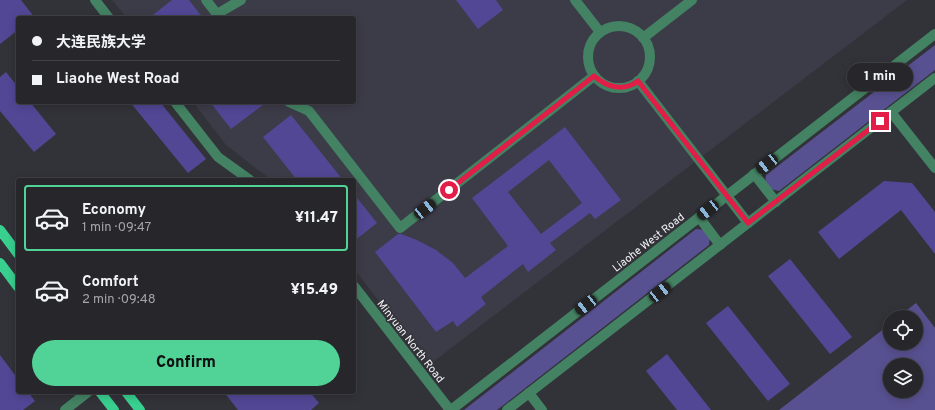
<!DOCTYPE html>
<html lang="en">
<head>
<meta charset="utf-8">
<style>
  :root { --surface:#26262b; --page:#2e2e33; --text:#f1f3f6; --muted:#a4a5a9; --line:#424347; --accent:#51d397 }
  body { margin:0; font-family:Overpass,"Noto Sans SC",sans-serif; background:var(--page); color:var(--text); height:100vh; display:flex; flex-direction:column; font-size:15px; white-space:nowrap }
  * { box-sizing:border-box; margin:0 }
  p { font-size:13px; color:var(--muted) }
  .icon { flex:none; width:22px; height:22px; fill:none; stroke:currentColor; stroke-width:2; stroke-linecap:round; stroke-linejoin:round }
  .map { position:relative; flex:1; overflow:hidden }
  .drawer { position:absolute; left:16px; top:178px; width:340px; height:216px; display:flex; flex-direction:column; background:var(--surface); border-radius:4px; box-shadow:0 2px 10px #0003,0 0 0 1px var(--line) }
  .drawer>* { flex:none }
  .top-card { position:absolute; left:16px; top:16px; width:340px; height:88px; border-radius:4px; box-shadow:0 2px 10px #0003,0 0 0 1px var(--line); display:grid; align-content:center; height:88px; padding:0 16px; background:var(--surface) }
  .tools { position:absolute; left:883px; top:310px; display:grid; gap:8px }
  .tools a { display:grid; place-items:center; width:40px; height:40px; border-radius:50%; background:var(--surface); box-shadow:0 2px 10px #0003,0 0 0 1px var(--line); font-size:20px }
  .end { position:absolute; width:18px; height:18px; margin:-9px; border:5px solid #e11d48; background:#fff; box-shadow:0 0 0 2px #fff }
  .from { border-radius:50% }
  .bubble { position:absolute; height:28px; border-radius:14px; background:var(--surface); box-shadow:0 2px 10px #0003,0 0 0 1px var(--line); font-size:13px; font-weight:800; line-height:28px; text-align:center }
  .car { position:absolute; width:12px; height:24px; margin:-12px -6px; border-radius:5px; box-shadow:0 0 3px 1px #0007; background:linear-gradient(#222 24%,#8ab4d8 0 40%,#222 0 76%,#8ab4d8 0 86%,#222 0) }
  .top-card b { display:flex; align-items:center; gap:14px; height:38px; font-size:15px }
  .top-card b+b { border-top:1px solid var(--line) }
  .top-card i { width:10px; height:10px; background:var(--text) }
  ul { padding:7px 0 0; list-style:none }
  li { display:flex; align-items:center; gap:12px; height:66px; margin:0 8px 6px; padding:0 8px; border:2px solid transparent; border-radius:4px }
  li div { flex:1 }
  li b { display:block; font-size:15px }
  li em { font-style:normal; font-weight:800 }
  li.active { border-color:var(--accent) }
  li>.icon { width:36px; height:36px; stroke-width:1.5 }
  .primary-button { display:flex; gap:8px; margin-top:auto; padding:8px 16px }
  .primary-button a { flex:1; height:46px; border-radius:24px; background:var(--accent); color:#111; font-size:16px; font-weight:800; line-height:46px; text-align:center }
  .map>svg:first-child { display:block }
  .built { fill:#3c3b48 }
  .green { fill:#585191; fill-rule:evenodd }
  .building { fill:#524795; fill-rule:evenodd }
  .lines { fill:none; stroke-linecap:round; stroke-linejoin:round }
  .minor { stroke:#438262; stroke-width:10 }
  .major { stroke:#38cf8f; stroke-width:10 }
  .route { stroke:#e11d48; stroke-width:5 }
  .labels { text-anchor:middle; stroke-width:3; stroke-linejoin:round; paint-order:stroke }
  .street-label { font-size:11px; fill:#f4f4f8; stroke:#323239 }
</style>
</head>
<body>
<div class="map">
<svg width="935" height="410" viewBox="0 0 935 410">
  <rect width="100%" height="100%" fill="#323239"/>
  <polygon class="built" points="112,0 907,0 429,365 354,269 354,180 271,180 226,145 193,102 354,102 354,18 127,18"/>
  <g class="green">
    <polygon points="935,45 935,70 779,191 770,189 765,183 766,175"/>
    <polygon points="696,229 706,230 710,236 709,245 497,410 464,410"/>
    <path d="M916 303 935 328V410H779L890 324V343H916V317H898ZM890 365H916V391H890Z"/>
  </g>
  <g class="building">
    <polygon points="0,0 21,0 35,18 18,18 18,30 0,44"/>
    <polygon points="172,0 189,0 203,18 149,18"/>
    <polygon points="456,0 496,0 503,10 478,29"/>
    <polygon points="6,72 18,87 18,102 30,102 56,134 34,152 0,111 0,77"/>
    <polygon points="130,102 160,102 206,159 188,173"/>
    <polygon points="210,102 267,102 231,129"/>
    <polygon points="291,115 343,180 297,180 263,137"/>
    <path d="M565 127 621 200 595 219 590 213 550 243 556 250 528 272 523 264 481 297 486 304 457 327 453 321 436 332 375 252 398 234H401L417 240 436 250 453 263 465 278 508 246 472 198ZM549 160 582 203 541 234 508 192Z"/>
    <polygon points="884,181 912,183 935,212 935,254 901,210 839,259 818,232"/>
    <polygon points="354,194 377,223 354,241"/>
    <polygon points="790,259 852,337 830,354 768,276"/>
    <polygon points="728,306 790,384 768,401 706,323"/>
    <polygon points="667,354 711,410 677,410 646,371"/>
    <polygon points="0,355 18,379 18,392 28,392 35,401 23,410 0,410"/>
    <polygon points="224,392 310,392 319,403 311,410 238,410"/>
  </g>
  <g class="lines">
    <g class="minor">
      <polyline points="95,0 109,18"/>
      <polyline points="206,0 220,18"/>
      <polyline points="575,0 600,32"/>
      <polyline points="217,14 241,0"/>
      <circle cx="619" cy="57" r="31"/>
      <polyline points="643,38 692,0"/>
      <polyline points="638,81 748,223"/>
      <polyline points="175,102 218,157 250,180"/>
      <polyline points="289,102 309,111 400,228 594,76"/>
      <polyline points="891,112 935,168"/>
      <polyline points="754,174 776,202"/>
      <polyline points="699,217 720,245"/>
      <polyline points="354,286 450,410"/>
      <polyline points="529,393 542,410"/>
      <polyline points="65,410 88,392"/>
      <polyline points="451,410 935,34"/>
      <polyline points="507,410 935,78"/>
    </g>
    <g class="major">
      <polyline points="0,230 18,254"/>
      <polyline points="0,263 18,287"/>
      <polyline points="100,392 114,410"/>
      <polyline points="126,392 140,410"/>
    </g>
  </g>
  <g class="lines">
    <path class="route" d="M449 190 594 76C607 87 623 92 638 81L748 223 880 121"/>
  </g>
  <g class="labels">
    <g class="street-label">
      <text transform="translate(648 242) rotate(-38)" y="4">Liaohe West Road</text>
      <text transform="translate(411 341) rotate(52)" y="4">Minyuan North Road</text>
    </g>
  </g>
</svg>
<div class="tools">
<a><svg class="icon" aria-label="locate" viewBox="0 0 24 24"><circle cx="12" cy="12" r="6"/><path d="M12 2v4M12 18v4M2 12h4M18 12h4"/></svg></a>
<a><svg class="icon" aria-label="layers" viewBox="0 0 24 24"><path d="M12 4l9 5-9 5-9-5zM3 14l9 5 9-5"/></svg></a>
</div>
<i class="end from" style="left:449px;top:190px"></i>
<i class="end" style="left:880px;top:121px"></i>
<div class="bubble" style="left:847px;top:63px;width:66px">1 min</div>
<i class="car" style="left:767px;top:164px;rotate:232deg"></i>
<i class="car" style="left:425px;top:209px;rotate:52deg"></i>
<i class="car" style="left:708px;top:210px;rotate:232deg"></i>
<i class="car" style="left:660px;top:292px;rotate:52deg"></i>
<i class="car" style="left:586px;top:305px;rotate:232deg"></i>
<div class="top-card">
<b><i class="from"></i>大连民族大学</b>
<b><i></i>Liaohe West Road</b>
</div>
<section class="drawer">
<ul>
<li class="active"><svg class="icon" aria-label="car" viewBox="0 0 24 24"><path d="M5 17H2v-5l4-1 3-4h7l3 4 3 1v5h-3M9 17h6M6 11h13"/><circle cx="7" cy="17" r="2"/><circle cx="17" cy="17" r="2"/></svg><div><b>Economy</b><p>1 min · 09:47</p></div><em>¥11.47</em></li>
<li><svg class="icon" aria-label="car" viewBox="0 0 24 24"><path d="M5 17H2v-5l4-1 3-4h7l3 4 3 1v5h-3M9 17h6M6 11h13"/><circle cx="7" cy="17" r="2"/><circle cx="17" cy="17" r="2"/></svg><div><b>Comfort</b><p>2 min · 09:48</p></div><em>¥15.49</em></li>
</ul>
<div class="primary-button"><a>Confirm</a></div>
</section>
</div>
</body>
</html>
